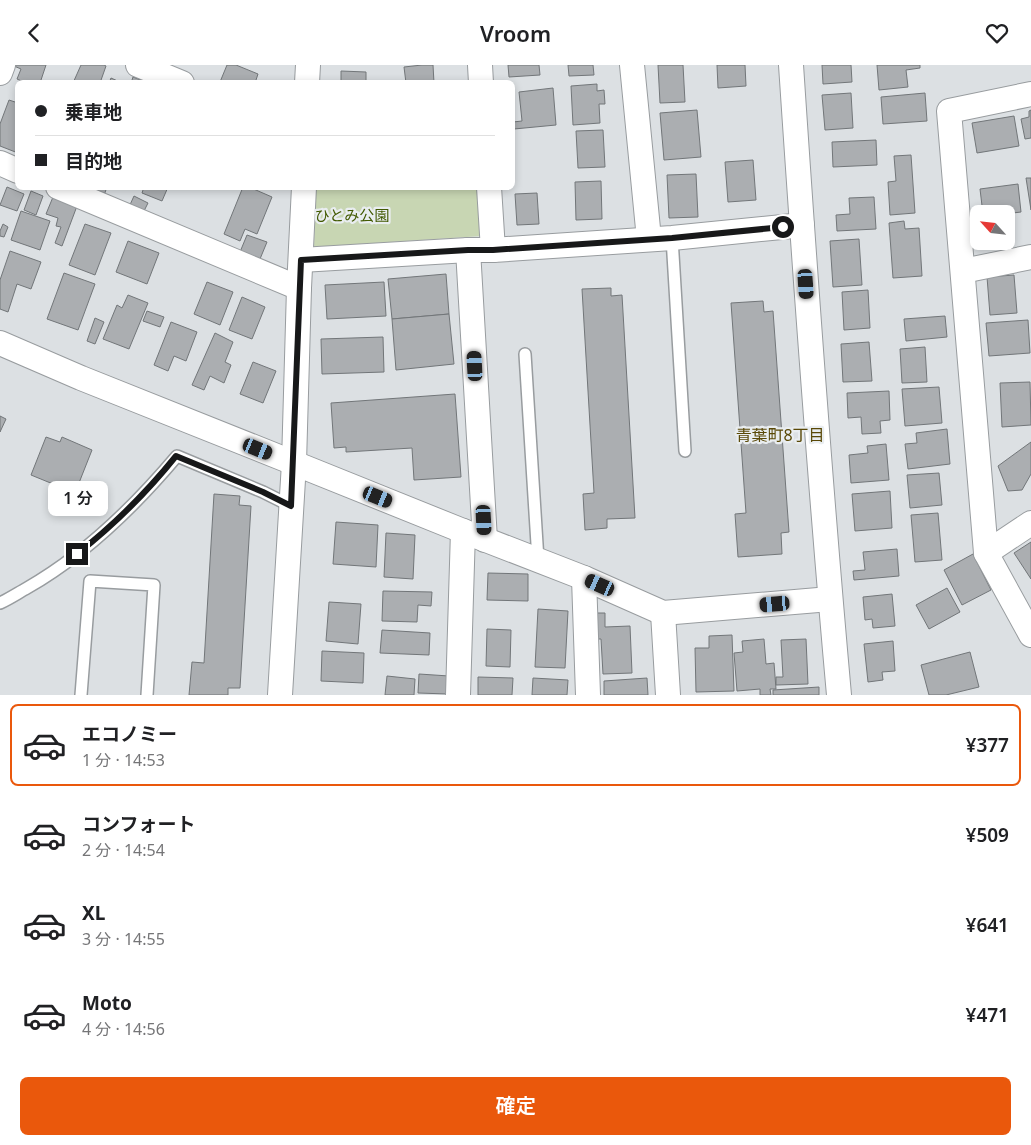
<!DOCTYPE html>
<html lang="ja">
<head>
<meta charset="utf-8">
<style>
  :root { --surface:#fff; --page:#f2f2f2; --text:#202124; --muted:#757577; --line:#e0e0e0; --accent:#ea580c }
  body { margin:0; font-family:"Noto Sans","Noto Sans JP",sans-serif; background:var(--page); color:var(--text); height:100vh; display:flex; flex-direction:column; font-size:19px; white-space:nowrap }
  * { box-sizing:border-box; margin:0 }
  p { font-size:16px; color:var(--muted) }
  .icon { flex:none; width:28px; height:28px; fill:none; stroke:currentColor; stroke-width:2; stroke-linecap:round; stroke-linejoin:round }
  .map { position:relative; height:630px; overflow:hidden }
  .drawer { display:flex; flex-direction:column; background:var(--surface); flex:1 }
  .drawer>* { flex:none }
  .top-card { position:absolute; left:15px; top:15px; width:500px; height:110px; border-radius:8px; box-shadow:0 2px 8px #0003; display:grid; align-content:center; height:110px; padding:0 20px; background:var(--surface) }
  .needle { width:32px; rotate:297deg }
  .controls { position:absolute; left:970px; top:140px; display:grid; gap:10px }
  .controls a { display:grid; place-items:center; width:45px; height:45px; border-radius:8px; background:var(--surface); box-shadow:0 2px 8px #0003; font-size:25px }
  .end { position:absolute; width:22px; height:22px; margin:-11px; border:6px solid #171819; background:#fff; box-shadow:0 0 0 2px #fff }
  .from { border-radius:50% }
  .bubble { position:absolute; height:35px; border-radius:8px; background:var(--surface); box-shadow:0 2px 8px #0003; font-size:16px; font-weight:600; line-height:35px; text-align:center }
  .car { position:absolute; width:15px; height:30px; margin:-15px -8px; border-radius:6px; box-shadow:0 0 4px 1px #0007; background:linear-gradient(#222 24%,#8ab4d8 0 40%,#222 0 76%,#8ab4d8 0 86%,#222 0) }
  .top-card b { display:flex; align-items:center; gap:18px; height:48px; font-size:19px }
  .top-card b+b { border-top:1px solid var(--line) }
  .top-card i { width:12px; height:12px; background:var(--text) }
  ul { padding:9px 0 0; list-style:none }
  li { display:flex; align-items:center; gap:15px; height:82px; margin:0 10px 8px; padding:0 10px; border:2px solid transparent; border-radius:8px }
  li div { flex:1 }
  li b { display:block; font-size:19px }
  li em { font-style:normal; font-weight:600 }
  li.selected { border-color:var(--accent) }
  li>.icon { width:45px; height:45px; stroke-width:1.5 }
  .primary-button { display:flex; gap:10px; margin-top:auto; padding:10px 20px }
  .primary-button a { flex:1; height:58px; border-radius:8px; background:var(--accent); color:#fff; font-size:20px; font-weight:600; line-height:58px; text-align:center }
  header { display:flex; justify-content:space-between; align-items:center; height:65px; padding:0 20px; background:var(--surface); font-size:22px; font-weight:600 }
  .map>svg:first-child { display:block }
  .green { fill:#c8d6b3 }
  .building { fill:#abaeb1; stroke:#727679 }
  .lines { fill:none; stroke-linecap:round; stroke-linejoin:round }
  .lane-casing { stroke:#989c9f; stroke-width:14 }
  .street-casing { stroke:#989c9f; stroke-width:26 }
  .lane { stroke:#fff; stroke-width:11 }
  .street { stroke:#fff; stroke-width:24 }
  .route { stroke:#171819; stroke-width:6 }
  .labels { text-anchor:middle; stroke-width:4.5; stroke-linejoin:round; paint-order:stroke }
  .park-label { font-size:15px; fill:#425a02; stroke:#e9edf0 }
  .neighbourhood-label { font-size:16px; fill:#594806; stroke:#e9edf0 }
</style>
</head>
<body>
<header><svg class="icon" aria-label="back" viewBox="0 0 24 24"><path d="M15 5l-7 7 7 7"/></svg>Vroom<svg class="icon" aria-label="heart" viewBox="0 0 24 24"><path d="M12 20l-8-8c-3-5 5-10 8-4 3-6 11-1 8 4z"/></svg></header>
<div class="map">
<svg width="1031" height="630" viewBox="0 0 1031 630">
  <rect width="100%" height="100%" fill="#dce0e3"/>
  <polygon class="green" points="316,123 478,123 482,171 314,182"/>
  <g class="building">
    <polygon points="14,0 46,0 40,18 26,18 17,14 21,4 14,1"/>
    <polygon points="81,0 104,0 106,1 100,18 73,18"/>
    <polygon points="227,0 236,0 258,9 255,18 220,17"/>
    <polygon points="422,0 433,0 434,18 406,18 404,2"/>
    <polygon points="508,0 539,0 540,10 509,12"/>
    <polygon points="568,0 593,0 594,10 569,11"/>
    <polygon points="658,0 683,0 685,37 660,38"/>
    <polygon points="717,0 745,0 746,21 718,23"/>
    <polygon points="822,0 851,0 852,17 823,19"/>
    <polygon points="877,0 920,0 920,3 906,5 908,22 879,25"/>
    <polygon points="341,6 366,7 366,18 341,18"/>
    <polygon points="133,12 143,16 143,18 131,18"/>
    <polygon points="111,13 122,18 109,18"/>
    <polygon points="597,19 597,26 604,25 605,39 599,39 600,58 573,60 571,21"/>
    <polygon points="553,23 556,60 514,64 513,57 522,56 519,27"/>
    <polygon points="851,28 853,63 825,65 822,30"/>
    <polygon points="925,28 927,56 883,59 881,32"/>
    <polygon points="9,35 18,38 18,88 0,81 0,59"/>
    <polygon points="697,45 701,92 664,95 660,48"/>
    <polygon points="1031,45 1031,73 1025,74 1021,54 1029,52 1029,46"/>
    <polygon points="1014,51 1019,81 977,88 972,58"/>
    <polygon points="603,65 605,102 578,103 576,66"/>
    <polygon points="876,75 877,100 833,102 832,77"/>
    <polygon points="911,90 915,148 890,150 888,117 896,116 894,91"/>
    <polygon points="753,95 756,135 728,137 725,97"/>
    <polygon points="696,109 698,152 669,153 667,110"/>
    <polygon points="1026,113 1031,113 1031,145"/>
    <polygon points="601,116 602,154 576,155 575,117"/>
    <polygon points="1018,119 1021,147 1005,149 983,149 980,124"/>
    <polygon points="7,122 24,129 17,146 0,140"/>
    <polygon points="98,122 107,122 103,133 95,130"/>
    <polygon points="144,122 168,122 162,136 142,128"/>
    <polygon points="243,122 249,122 272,132 257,169 245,164 240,176 224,169"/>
    <polygon points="31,126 43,131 36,150 24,145"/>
    <polygon points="537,128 539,159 517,160 515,129"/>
    <polygon points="134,131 148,138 143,148 129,142"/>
    <polygon points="53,132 77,141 62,181 55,178 61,162 56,161 58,153 46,149"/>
    <polygon points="874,132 876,164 837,166 836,150 850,149 849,133"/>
    <polygon points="21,146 50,156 40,185 11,175"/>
    <polygon points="904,156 905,164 919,163 922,211 893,213 889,158"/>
    <polygon points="3,159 8,162 4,172 0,171 0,166"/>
    <polygon points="85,159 111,168 95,210 69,200"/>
    <polygon points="247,170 267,177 260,194 240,187"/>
    <polygon points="859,174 862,220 833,222 830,176"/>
    <polygon points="128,176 159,188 147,219 116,207"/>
    <polygon points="10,186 41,197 31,224 17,219 8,247 0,244 0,215"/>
    <polygon points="64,208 95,219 78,265 47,254"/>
    <polygon points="446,209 449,249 392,254 388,214"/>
    <polygon points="1014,210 1017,248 990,250 987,212"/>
    <polygon points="207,217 233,227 220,260 194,249"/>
    <polygon points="384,217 386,251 327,254 325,220"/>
    <polygon points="611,223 611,231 622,230 635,453 607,454 607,463 585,465 583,429 594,428 582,224"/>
    <polygon points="868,225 870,263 844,265 842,227"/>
    <polygon points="128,230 148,238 129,284 103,274 117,240 122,243"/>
    <polygon points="242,232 265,242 252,274 229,265"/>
    <polygon points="763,236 764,247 773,246 789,467 781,468 782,489 738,492 735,449 746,448 731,238"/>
    <polygon points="147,246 164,252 160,262 143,256"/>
    <polygon points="449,249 454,299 396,305 392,254"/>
    <polygon points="945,251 947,272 906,276 904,254"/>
    <polygon points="95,253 104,257 95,279 87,276"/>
    <polygon points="1028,255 1030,288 989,291 986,258"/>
    <polygon points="171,257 197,267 186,296 174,291 168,306 154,300"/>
    <polygon points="215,268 233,277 225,297 231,300 224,318 210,311 204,325 192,320"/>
    <polygon points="383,272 384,307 322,309 321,274"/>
    <polygon points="869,277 872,316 843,317 841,279"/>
    <polygon points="925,282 927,317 902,318 900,284"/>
    <polygon points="253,297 276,306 263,338 240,329"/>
    <polygon points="1030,317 1031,360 1002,362 1000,318"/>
    <polygon points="939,322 942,358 905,361 902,324"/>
    <polygon points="889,326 890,355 880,356 881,368 862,369 861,352 848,353 847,328"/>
    <polygon points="455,329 461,412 414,415 412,383 346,387 346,382 334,383 331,338"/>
    <polygon points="0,351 6,354 0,367"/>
    <polygon points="947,364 950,399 908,404 905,379 917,378 916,368"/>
    <polygon points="46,372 60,377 62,372 92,385 75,428 31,410"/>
    <polygon points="1031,377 1031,409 1022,425 1008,426 998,401"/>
    <polygon points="886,379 889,415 851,418 849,390 868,388 867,381"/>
    <polygon points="939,408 942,440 910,443 907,410"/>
    <polygon points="890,426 892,463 855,466 852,429"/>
    <polygon points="214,429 240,431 239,440 251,441 240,623 228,623 228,630 189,630 192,597 204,598"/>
    <polygon points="938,448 942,495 915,497 911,450"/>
    <polygon points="336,457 378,460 376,502 333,499"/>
    <polygon points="386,468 415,470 413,514 384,512"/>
    <polygon points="1031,477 1031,514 1014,488"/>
    <polygon points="897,484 899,511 854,515 853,506 865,505 863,487"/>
    <polygon points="973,489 991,525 962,540 944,505"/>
    <polygon points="488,508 528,509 528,536 487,535"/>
    <polygon points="947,523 960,547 929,564 916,540"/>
    <polygon points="383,526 432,527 431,541 418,540 417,557 382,556"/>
    <polygon points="892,529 895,561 873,563 872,554 865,555 863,532"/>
    <polygon points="329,537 361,539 358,579 326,576"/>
    <polygon points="538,544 568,546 565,603 535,602"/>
    <polygon points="593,548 605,548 605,562 630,561 632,608 603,609 601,574 594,574"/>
    <polygon points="487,564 511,565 510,602 486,601"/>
    <polygon points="382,565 430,568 429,590 380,588"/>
    <polygon points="732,570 734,626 696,627 695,583 709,583 709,571"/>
    <polygon points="764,574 766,599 774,598 776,624 770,624 771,630 760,630 760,624 737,626 734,588 743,587 742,576"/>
    <polygon points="806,574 808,619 776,620 776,612 783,612 781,575"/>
    <polygon points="893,576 895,606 882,607 883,615 868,617 864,579"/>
    <polygon points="322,586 364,588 363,618 321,616"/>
    <polygon points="970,587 979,622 946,630 929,630 921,600"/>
    <polygon points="419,609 449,611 448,629 418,628"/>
    <polygon points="387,611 415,614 414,630 385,630"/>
    <polygon points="478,612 513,613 512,630 478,630"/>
    <polygon points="533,613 568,615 567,630 532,630"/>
    <polygon points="647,613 648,630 604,630 604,616"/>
    <polygon points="819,622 819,630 773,630 773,625"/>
  </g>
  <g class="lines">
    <defs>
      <g id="lane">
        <polyline points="672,173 685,386"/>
        <polyline points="525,289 538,495"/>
        <path d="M0 538C9 534 18 528 27 523 85 490 134 442 177 391L263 427 291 441"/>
        <polyline points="81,630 90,516 154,520 147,630"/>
      </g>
      <g id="street">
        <polyline points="138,0 182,18"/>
        <polyline points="480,0 481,18"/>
        <polyline points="632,0 649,174"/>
        <path d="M791 0C805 210 820 420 839 630"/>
        <polyline points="0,8 3,0"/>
        <polyline points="307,18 308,0"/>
        <polyline points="1031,29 949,46 986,488 1031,570"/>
        <polyline points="0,98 18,106"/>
        <polyline points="58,122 299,223"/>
        <polyline points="489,122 493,185"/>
        <polyline points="468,185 485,475"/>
        <polyline points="301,195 468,185 493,185 672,173 802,160"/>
        <polyline points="963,206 1031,192"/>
        <polyline points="0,278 81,313 294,398 463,466 584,513 663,548 830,534"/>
        <polyline points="986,488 1031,458"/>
        <polyline points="584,513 588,630"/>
        <polyline points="663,548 668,630"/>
        <polyline points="280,630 294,398 299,223 304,122"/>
        <polyline points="458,630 463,466"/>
      </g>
    </defs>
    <use href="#lane" class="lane-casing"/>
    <use href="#street" class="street-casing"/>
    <use href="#lane" class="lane"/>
    <use href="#street" class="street"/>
  </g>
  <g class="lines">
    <path class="route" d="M77 489C114 460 147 427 176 391L263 427 291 441 301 195 468 185H493L672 173 783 162"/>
  </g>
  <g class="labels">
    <g class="park-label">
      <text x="352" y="156">ひとみ公園</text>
    </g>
    <g class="neighbourhood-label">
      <text x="780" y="376">青葉町8丁目</text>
    </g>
  </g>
</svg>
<div class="controls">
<a><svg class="needle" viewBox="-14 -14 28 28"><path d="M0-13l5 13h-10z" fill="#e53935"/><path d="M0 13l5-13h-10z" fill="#757577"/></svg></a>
</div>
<i class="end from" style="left:783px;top:162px"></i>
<i class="end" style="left:77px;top:489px"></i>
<div class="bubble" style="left:48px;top:416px;width:60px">1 分</div>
<i class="car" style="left:806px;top:219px;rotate:176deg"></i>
<i class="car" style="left:475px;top:301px;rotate:357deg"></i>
<i class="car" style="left:258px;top:384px;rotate:112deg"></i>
<i class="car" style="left:378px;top:432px;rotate:112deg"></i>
<i class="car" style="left:484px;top:455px;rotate:177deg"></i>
<i class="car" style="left:600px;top:520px;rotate:294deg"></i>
<i class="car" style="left:775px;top:539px;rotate:265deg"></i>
<div class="top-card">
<b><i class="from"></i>乗車地</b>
<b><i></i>目的地</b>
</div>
</div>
<section class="drawer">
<ul>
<li class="selected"><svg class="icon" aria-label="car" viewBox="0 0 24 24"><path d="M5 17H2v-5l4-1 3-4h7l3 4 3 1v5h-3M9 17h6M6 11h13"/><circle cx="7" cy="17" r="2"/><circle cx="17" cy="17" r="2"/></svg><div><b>エコノミー</b><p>1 分 · 14:53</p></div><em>¥377</em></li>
<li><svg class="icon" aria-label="car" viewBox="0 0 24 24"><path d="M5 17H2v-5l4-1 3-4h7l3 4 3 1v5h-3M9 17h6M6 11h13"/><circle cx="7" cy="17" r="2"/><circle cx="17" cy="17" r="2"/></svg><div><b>コンフォート</b><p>2 分 · 14:54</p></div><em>¥509</em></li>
<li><svg class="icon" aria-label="car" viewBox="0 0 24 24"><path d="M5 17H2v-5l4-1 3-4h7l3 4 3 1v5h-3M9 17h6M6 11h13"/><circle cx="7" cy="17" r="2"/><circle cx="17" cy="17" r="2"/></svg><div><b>XL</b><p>3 分 · 14:55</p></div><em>¥641</em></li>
<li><svg class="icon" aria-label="car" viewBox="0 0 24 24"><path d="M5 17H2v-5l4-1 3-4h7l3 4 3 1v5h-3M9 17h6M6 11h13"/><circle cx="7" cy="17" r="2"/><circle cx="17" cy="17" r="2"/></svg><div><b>Moto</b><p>4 分 · 14:56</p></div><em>¥471</em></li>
</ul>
<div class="primary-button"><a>確定</a></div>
</section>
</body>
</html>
